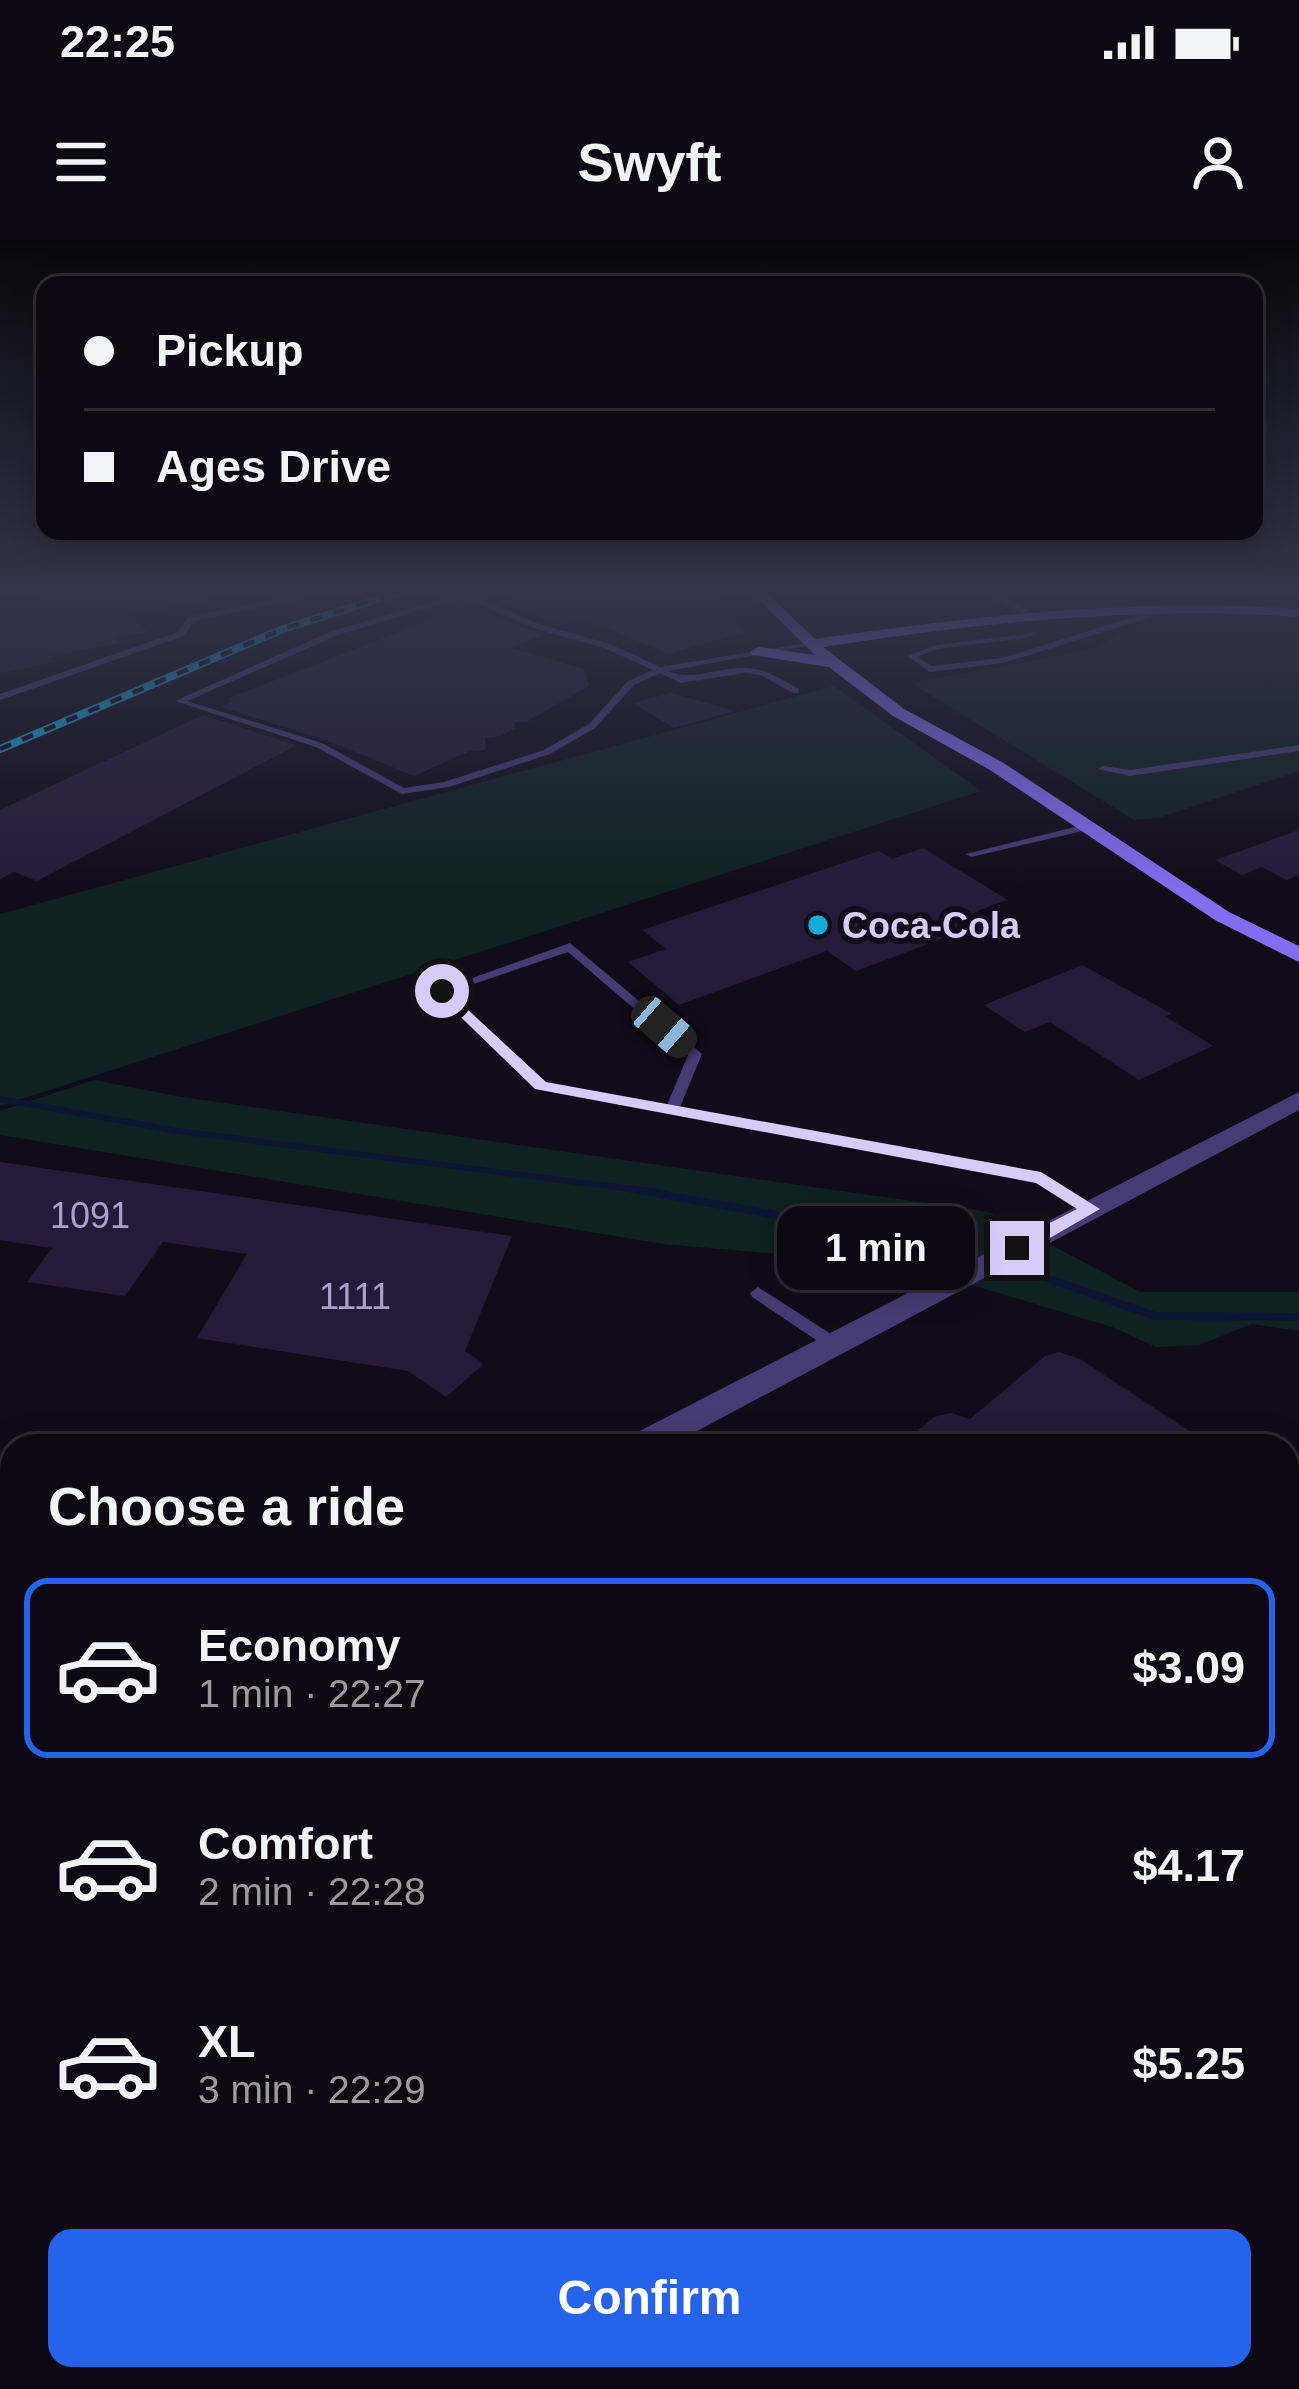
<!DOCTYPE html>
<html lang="en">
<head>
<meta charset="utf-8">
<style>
  :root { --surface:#0d0914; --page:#1b1722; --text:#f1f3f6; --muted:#9a9aa0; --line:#2d2a34; --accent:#2563eb }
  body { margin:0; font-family:Arial,sans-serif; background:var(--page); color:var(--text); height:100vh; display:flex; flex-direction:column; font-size:45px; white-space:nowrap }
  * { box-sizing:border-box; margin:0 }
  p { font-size:39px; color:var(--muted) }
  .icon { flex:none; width:66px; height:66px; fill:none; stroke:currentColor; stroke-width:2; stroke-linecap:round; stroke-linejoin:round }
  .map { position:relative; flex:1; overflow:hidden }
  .panel { position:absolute; left:0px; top:1194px; width:1299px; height:957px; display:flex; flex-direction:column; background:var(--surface); border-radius:36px 36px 0 0; box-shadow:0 6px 30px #0003,0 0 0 3px var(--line) }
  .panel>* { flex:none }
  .hud { position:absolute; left:36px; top:36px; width:1227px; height:264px; border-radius:24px; box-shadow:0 6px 30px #0003,0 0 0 3px var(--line); display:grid; align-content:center; height:264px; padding:0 48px; background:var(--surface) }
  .end { position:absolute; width:54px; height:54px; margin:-27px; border:15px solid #d7cbfa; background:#111; box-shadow:0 0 0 6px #111 }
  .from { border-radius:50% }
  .bubble { position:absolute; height:84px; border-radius:24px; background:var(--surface); box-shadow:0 6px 30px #0003,0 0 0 3px var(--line); font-size:39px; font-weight:800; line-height:84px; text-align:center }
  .car { position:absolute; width:36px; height:72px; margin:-36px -18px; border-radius:15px; box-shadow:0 0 9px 3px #0007; background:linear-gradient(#222 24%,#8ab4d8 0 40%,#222 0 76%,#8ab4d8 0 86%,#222 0) }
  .hud b { display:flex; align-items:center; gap:42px; height:114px; font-size:45px }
  .hud b+b { border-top:3px solid var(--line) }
  .hud i { width:30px; height:30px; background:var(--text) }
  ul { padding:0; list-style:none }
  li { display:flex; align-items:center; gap:36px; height:180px; margin:0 24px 18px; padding:0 24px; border:6px solid transparent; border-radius:24px }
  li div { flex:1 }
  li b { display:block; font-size:45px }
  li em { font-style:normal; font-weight:800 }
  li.on { border-color:var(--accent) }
  li>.icon { width:108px; height:108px; stroke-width:1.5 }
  h2 { padding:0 48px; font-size:54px; line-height:144px }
  .primary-button { display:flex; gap:24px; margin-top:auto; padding:24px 48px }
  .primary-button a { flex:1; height:138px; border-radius:24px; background:var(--accent); color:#fff; font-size:48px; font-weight:800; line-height:138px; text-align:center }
  .status { display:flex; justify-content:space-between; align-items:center; height:84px; padding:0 60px; background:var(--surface); direction:ltr }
  .status svg { height:33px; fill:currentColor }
  header { display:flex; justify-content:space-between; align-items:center; height:156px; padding:0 48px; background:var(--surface); font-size:54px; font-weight:800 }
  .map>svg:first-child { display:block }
  .green { fill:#102123 }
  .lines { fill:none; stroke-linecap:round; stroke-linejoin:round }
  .stream-far1 { stroke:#0d1533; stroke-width:6 }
  .stream { stroke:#0d1533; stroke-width:8 }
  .building { fill:#251b39 }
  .lane { fill:#463c74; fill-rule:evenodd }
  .street { fill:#463c74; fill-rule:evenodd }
  .secondary { fill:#826cf0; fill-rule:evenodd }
  .rail-casing { stroke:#17abda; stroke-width:8 }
  .rail { stroke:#110c1a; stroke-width:4.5; stroke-dasharray:12; stroke-linecap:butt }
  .route { fill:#d7cbfa }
  .poi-dot { fill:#17abda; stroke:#110c1a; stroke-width:4.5 }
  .labels { text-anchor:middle; stroke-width:12; stroke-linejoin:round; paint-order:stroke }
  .far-poi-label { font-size:36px; font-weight:bold; fill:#d7cbfa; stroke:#110c1a; text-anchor:start }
  .number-label { font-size:36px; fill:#aa9fca }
</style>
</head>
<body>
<div class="status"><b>22:25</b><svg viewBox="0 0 49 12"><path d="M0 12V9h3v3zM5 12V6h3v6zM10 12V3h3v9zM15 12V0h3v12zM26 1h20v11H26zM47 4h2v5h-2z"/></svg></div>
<header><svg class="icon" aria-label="menu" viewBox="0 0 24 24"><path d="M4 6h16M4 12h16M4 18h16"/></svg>Swyft<svg class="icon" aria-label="person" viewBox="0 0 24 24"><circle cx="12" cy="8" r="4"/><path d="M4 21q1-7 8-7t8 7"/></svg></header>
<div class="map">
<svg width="1299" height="2149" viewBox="0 0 1299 2149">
  <rect width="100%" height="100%" fill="#110c1a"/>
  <g class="green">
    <polygon points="1191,374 1299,381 1299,531 1158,578 1134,580 916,446 915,442 1094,409 1143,380"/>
    <polygon points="834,446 981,551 0,866 0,674"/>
    <polygon points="94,840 182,857 989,972 1140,1052 1299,1052 1299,1091 1252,1084 1199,1105 1156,1107 1112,1087 905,1025 663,1004 0,895 0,871"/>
  </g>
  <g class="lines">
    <polyline class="stream-far1" points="0,859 178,891 655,952"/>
    <g class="stream">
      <polyline points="632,949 944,1005"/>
      <polyline points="1041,1036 1155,1076 1299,1077"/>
    </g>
  </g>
  <g class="building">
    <polygon points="95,350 205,350 206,361 130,375 148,392 116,398 120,403 52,416 56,422 0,433 0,367"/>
    <polygon points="545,350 710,350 745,392 669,414 583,378 564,386 499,362"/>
    <polygon points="476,368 542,395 512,408 584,429 589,446 526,482 514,482 515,488 501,496 485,498 486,510 470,511 414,536 323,499 220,467 232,461 227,459 450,372"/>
    <polygon points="671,453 735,471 674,488 633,463"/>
    <polygon points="203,475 297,505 37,641 14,632 0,639 0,570"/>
    <polygon points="1299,590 1299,635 1286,640 1262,627 1242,635 1215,620"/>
    <polygon points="923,608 1008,660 977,671 992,680 856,731 827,711 679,765 628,722 666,709 642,690 879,611 892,619"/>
    <polygon points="1082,725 1172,774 1165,776 1213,806 1139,840 1050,782 1025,792 984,765"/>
    <polygon points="0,922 512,996 465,1111 484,1124 446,1157 408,1131 197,1098 247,1014 163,1002 125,1056 27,1042 52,1008 0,1000"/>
    <polygon points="1059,1112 1080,1119 1212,1206 900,1206 934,1177 951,1173 970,1179 1045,1116"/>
  </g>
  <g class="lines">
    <g class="lane">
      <polygon points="322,350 339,350 194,381 184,396 0,460 0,454 178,392 188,377"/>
      <polygon points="990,350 1000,350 996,353 1034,374 1027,376 987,355"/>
      <path d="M465 352 539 384 610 404 660 427 813 402 817 404 668 431C693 442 718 427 745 428 765 428 782 440 799 449V453H793L761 435 744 433 681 443 660 433 634 445 595 488 550 514 449 547 402 554 316 507 175 461 332 391ZM464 357 533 388 604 408 653 430 628 441 589 484 544 510 444 542 404 548 322 503 187 461 338 395Z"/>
      <polygon points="1137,365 1143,365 1152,373 1152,377 1003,423 930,432 907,416 936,405 1034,393 1031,397 937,409 917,417 932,426 1002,418 1143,374"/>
      <polygon points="1299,505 1299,511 1130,536 1098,529 1103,526 1130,530"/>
      <polygon points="1087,584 1092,587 1091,589 971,617 966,614"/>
      <path d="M570 703 702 814 680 867 1041 933 1099 969 1096 973H1086L1037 942 536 849 436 751ZM568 712 688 815 667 865 545 843 450 752Z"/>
      <polygon points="758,1047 840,1100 842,1104 840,1108 828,1108 752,1057 750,1053"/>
      <polygon points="545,2139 575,2139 574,2149 544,2149"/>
      <polygon points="973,2139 1003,2139 999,2149 969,2149"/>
    </g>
    <g class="street">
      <polygon points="1299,852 1299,870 669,1206 624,1206 628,1197"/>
      <polygon points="0,1293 12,1294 12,1324 0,1323"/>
      <polygon points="12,1369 12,1420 0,1424 0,1374"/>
    </g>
    <path class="secondary" d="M749 350H764L815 399C976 376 1135 357 1299 369V377C1138 365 982 383 823 407L904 469 1002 522 1229 672 1299 706V722L1215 680 990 530 893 476 829 427 753 415 750 412 758 407 815 415Z"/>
    <defs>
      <polyline id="rail" points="0,509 283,389 406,350"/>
    </defs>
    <use href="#rail" class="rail-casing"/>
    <use href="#rail" class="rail"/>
  </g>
  <linearGradient id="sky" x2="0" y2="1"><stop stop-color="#09070e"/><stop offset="0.54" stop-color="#323449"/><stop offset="1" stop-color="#323449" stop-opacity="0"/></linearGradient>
  <rect width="1299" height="651" fill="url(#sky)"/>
  <polygon class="route" points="442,746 546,842 1041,932 1100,969 1024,1013 1011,1013 1011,1003 1077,969 1036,943 535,849 437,754"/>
  <circle class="poi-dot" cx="818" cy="685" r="12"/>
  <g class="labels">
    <g class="far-poi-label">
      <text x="842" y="698">Coca-Cola</text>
    </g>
    <g class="number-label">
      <text x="90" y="988">1091</text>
      <text x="355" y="1069">1111</text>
    </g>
  </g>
</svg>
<i class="end from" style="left:442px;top:751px"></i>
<i class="end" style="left:1017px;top:1008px"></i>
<div class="bubble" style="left:777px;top:966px;width:198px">1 min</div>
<i class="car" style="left:664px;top:787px;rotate:131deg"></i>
<div class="hud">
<b><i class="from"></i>Pickup</b>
<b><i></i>Ages Drive</b>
</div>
<section class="panel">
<h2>Choose a ride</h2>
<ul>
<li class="on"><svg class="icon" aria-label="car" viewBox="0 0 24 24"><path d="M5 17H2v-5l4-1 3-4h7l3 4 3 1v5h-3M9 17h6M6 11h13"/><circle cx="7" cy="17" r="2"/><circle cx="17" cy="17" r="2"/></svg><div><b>Economy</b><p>1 min · 22:27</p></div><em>$3.09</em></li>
<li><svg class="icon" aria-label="car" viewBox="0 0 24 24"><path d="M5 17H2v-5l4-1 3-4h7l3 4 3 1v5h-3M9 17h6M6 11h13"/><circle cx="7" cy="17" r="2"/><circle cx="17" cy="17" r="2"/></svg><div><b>Comfort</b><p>2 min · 22:28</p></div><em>$4.17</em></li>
<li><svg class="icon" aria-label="car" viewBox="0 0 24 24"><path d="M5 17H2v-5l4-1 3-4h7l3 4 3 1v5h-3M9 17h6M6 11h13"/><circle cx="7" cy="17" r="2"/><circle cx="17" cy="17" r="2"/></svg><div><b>XL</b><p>3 min · 22:29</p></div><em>$5.25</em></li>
</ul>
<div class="primary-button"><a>Confirm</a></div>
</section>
</div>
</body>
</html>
